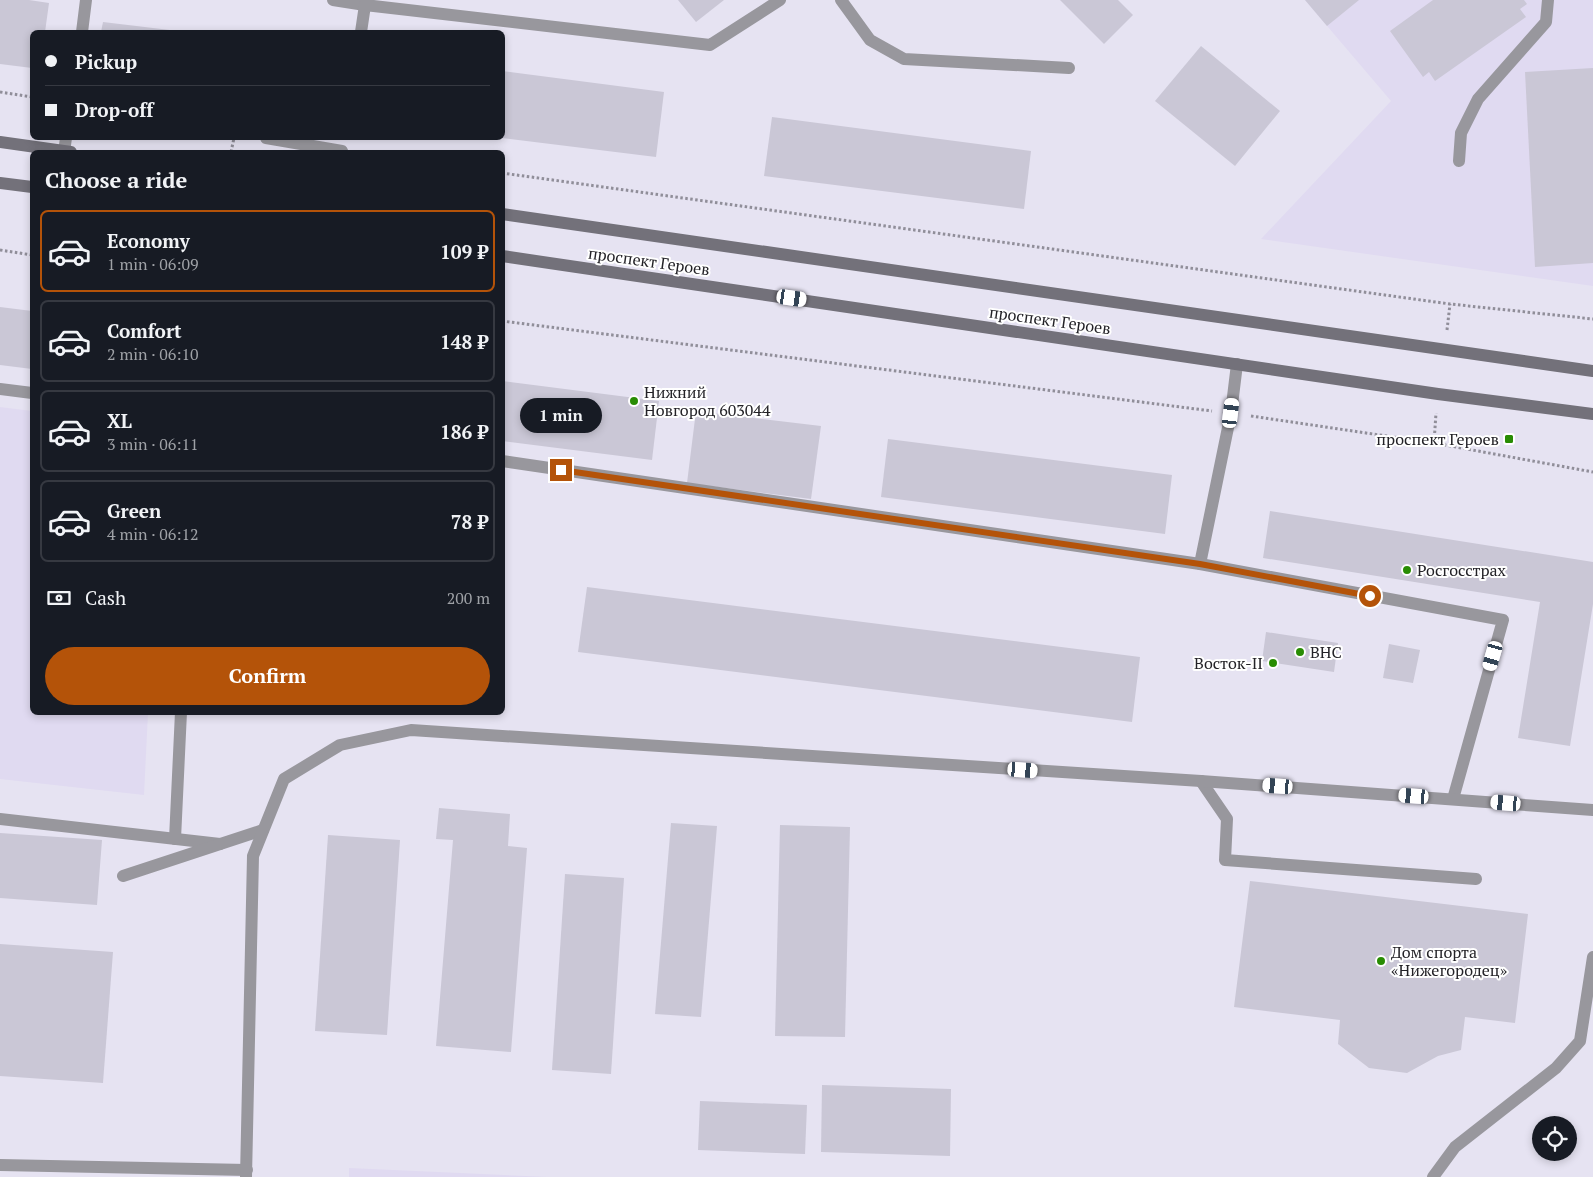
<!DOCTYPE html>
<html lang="en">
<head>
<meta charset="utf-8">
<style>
  :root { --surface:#171b24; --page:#242831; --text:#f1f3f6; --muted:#9ea1a6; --line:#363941; --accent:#b45309 }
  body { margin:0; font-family:"PT Serif",serif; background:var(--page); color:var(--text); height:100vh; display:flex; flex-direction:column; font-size:19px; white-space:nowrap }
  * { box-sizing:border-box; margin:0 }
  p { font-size:16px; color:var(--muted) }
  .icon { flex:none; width:28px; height:28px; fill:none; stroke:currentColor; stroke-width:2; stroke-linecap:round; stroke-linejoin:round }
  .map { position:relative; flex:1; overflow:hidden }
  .drawer { position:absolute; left:30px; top:150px; width:475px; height:565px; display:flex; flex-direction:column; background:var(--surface); border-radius:8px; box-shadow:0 2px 8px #0003 }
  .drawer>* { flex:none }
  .hud { position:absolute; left:30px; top:30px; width:475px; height:110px; border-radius:8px; box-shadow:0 2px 8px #0003; display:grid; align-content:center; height:110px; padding:0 15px; background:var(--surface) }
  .controls { position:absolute; left:1532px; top:1116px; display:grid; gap:10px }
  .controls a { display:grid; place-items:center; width:45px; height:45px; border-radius:50%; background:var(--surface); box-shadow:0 2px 8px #0003; font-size:25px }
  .end { position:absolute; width:22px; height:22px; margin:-11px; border:6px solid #b45309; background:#fff; box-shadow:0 0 0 2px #fff }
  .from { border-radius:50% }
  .bubble { position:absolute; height:35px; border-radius:18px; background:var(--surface); box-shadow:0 2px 8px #0003; font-size:16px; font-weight:600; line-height:35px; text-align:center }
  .car { position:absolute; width:15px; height:30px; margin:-15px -8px; border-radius:6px; box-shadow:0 0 4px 1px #0007; background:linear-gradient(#fff 24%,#345 0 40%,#fff 0 76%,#345 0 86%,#fff 0) }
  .hud b { display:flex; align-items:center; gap:18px; height:48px; font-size:19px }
  .hud b+b { border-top:1px solid var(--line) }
  .hud i { width:12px; height:12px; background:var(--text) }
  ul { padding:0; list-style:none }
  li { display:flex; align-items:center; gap:15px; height:82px; margin:0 10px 8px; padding:0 5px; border:2px solid var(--line); border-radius:8px }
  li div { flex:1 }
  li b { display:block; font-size:19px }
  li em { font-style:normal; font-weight:600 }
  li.current { border-color:var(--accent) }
  li>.icon { width:45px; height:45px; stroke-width:1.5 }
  h2 { padding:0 15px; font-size:22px; line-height:60px }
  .pay { display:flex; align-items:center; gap:12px; height:55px; padding:0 15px; font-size:19px }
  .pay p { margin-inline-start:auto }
  .action { display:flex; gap:10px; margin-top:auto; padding:10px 15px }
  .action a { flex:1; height:58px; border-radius:30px; background:var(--accent); color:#fff; font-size:20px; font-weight:600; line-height:58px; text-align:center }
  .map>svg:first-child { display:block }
  .built { fill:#e0daf1 }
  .building { fill:#cac7d6 }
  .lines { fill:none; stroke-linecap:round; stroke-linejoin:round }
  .path { stroke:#908e99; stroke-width:3; stroke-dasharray:2.5 2.5; stroke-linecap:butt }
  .service { stroke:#98979d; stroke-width:12 }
  .secondary { stroke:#73717a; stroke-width:12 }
  .route { stroke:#b45309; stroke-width:6 }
  .poi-dot { fill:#288c03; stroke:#fff; stroke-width:2 }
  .labels { text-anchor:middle; stroke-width:4; stroke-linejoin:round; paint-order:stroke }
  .street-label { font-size:16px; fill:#232227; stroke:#fff }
  .poi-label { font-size:16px; fill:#232227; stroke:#fff; text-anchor:start }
</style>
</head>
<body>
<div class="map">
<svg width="1593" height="1177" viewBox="0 0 1593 1177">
  <rect width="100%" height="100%" fill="#e6e3f2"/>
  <g class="built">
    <polygon points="1305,0 1593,0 1593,286 1261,239 1391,101"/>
    <polygon points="0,407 32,411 32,712 148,713 144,795 0,779"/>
    <polygon points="349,1168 547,1177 349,1177"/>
  </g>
  <g class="building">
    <polygon points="0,0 29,0 49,3 45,32 32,32 32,68 0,64"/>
    <polygon points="678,0 724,0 696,22"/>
    <polygon points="1060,0 1118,0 1133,15 1104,44"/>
    <polygon points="1305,0 1359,0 1327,26"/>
    <polygon points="1433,0 1524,0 1527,4 1520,9 1526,17 1435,81 1429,72 1423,77 1390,31"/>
    <polygon points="103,22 178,31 178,32 101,32"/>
    <polygon points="1201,46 1280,111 1235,166 1155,101"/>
    <polygon points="1593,68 1593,263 1535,267 1525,72"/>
    <polygon points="502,71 664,92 656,157 502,138"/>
    <polygon points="772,117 1031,151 1024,209 764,176"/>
    <polygon points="0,307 32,311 32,369 0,365"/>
    <polygon points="502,381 659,401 652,460 502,441"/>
    <polygon points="696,411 821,426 811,499 687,483"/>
    <polygon points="888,439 1172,475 1165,534 881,497"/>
    <polygon points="1270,511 1593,562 1593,604 1570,746 1518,738 1540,602 1263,558"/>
    <polygon points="587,587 1140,657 1132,722 578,652"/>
    <polygon points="1266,632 1338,643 1334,672 1262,661"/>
    <polygon points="1389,644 1420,650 1413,683 1383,678"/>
    <polygon points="439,808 510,814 508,846 527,848 511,1052 436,1046 453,840 436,839"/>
    <polygon points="671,823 717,826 701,1017 655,1014"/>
    <polygon points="780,825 850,827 845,1037 775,1036"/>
    <polygon points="0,833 102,840 97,905 0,898"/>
    <polygon points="328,835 400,840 387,1035 315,1031"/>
    <polygon points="565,874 624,878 611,1074 552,1070"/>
    <polygon points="1250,881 1528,914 1515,1023 1465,1017 1461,1050 1438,1056 1407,1073 1369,1068 1338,1044 1340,1020 1234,1007"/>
    <polygon points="0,944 113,952 103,1083 0,1076"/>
    <polygon points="822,1085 951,1089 950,1156 821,1152"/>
    <polygon points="700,1101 807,1105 805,1154 698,1150"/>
  </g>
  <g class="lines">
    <g class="path">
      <polyline points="0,92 32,97"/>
      <polyline points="231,152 234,138"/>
      <polyline points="502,173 1450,304 1593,319"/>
      <polyline points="0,250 32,255"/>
      <polyline points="502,321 1212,411"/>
      <polyline points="1447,330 1450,304"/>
      <polyline points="1251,416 1434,443 1593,472"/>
      <polyline points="1434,443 1436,413"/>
    </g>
    <g class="service">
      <polyline points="333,0 365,5"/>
      <polyline points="841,0 870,40 904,59 1069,68"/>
      <polyline points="82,32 86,0"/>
      <polyline points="361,32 365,5 710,45 780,0"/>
      <polyline points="266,138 342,151"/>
      <polyline points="64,152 66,138"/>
      <polyline points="1459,161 1461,133 1478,99 1546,22 1548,0"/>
      <polyline points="0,389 32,393"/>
      <polyline points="502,461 1200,564 1503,620 1453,799"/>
      <polyline points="1200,564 1231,413 1237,364"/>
      <polyline points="1201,781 1227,819 1225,860 1476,879"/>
      <polyline points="0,819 220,844"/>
      <polyline points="175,839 181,712"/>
      <polyline points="123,876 263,830"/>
      <polyline points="0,1165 247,1170"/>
      <polyline points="246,1177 253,856 284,779 340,745 411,730 1201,781 1593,810"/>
      <polyline points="1433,1177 1455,1147 1556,1068 1580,1041 1593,957"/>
    </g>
    <g class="secondary">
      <polyline points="0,142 71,152"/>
      <polyline points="0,183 32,187"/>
      <polyline points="502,214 1593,371"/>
      <polyline points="502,256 1438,394 1593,414"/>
    </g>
  </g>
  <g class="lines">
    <polyline class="route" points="561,470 1200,564 1370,596"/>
  </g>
  <g class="poi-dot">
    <circle cx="634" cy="401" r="5"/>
    <rect x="1504" y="434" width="10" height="10" rx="2.5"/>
    <circle cx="1407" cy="570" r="5"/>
    <circle cx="1300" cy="652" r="5"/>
    <circle cx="1273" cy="663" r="5"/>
    <circle cx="1381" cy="961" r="5"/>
  </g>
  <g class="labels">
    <g class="street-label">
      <text transform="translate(649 261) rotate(8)" y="6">проспект Героев</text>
      <text transform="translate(1050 320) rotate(8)" y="6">проспект Героев</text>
    </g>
    <g class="poi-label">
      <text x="644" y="398">Нижний<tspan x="644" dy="18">Новгород 603044</tspan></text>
      <text x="1499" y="445" text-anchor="end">проспект Героев</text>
      <text x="1417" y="576">Росгосстрах</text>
      <text x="1310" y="658">ВНС</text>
      <text x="1263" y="669" text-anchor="end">Восток-II</text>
      <text x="1391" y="958">Дом спорта<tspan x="1391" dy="18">«Нижегородец»</tspan></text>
    </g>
  </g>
</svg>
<div class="controls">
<a><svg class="icon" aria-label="locate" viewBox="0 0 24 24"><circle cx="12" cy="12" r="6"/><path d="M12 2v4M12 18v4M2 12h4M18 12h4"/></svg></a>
</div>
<i class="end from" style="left:1370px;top:596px"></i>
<i class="end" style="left:561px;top:470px"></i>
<div class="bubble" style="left:520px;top:398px;width:82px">1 min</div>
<i class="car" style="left:792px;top:298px;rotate:98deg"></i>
<i class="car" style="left:1231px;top:413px;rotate:7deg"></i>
<i class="car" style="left:1493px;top:656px;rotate:196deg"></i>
<i class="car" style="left:1023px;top:770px;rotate:94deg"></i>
<i class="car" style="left:1278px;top:786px;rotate:274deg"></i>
<i class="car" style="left:1414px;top:796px;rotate:274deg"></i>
<i class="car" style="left:1506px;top:803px;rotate:275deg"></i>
<div class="hud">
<b><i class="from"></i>Pickup</b>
<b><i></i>Drop-off</b>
</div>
<section class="drawer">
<h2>Choose a ride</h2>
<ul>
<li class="current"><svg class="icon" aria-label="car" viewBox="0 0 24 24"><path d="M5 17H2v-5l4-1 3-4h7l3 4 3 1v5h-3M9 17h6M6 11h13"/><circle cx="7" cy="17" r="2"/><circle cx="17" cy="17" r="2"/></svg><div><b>Economy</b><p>1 min · 06:09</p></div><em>109 ₽</em></li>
<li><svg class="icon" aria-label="car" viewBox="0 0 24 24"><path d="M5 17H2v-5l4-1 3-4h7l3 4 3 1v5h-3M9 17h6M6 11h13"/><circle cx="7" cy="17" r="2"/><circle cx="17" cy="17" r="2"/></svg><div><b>Comfort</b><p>2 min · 06:10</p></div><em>148 ₽</em></li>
<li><svg class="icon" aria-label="car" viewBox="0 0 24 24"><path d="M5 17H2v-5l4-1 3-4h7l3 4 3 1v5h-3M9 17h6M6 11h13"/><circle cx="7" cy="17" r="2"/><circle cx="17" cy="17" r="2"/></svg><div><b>XL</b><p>3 min · 06:11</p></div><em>186 ₽</em></li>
<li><svg class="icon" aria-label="car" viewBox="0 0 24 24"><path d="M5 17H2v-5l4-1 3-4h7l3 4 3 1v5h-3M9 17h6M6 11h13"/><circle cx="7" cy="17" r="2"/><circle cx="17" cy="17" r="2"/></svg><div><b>Green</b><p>4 min · 06:12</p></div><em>78 ₽</em></li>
</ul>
<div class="pay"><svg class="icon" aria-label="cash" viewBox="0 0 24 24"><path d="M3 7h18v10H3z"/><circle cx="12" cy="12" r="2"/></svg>Cash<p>200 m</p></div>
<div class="action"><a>Confirm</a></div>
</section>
</div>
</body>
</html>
